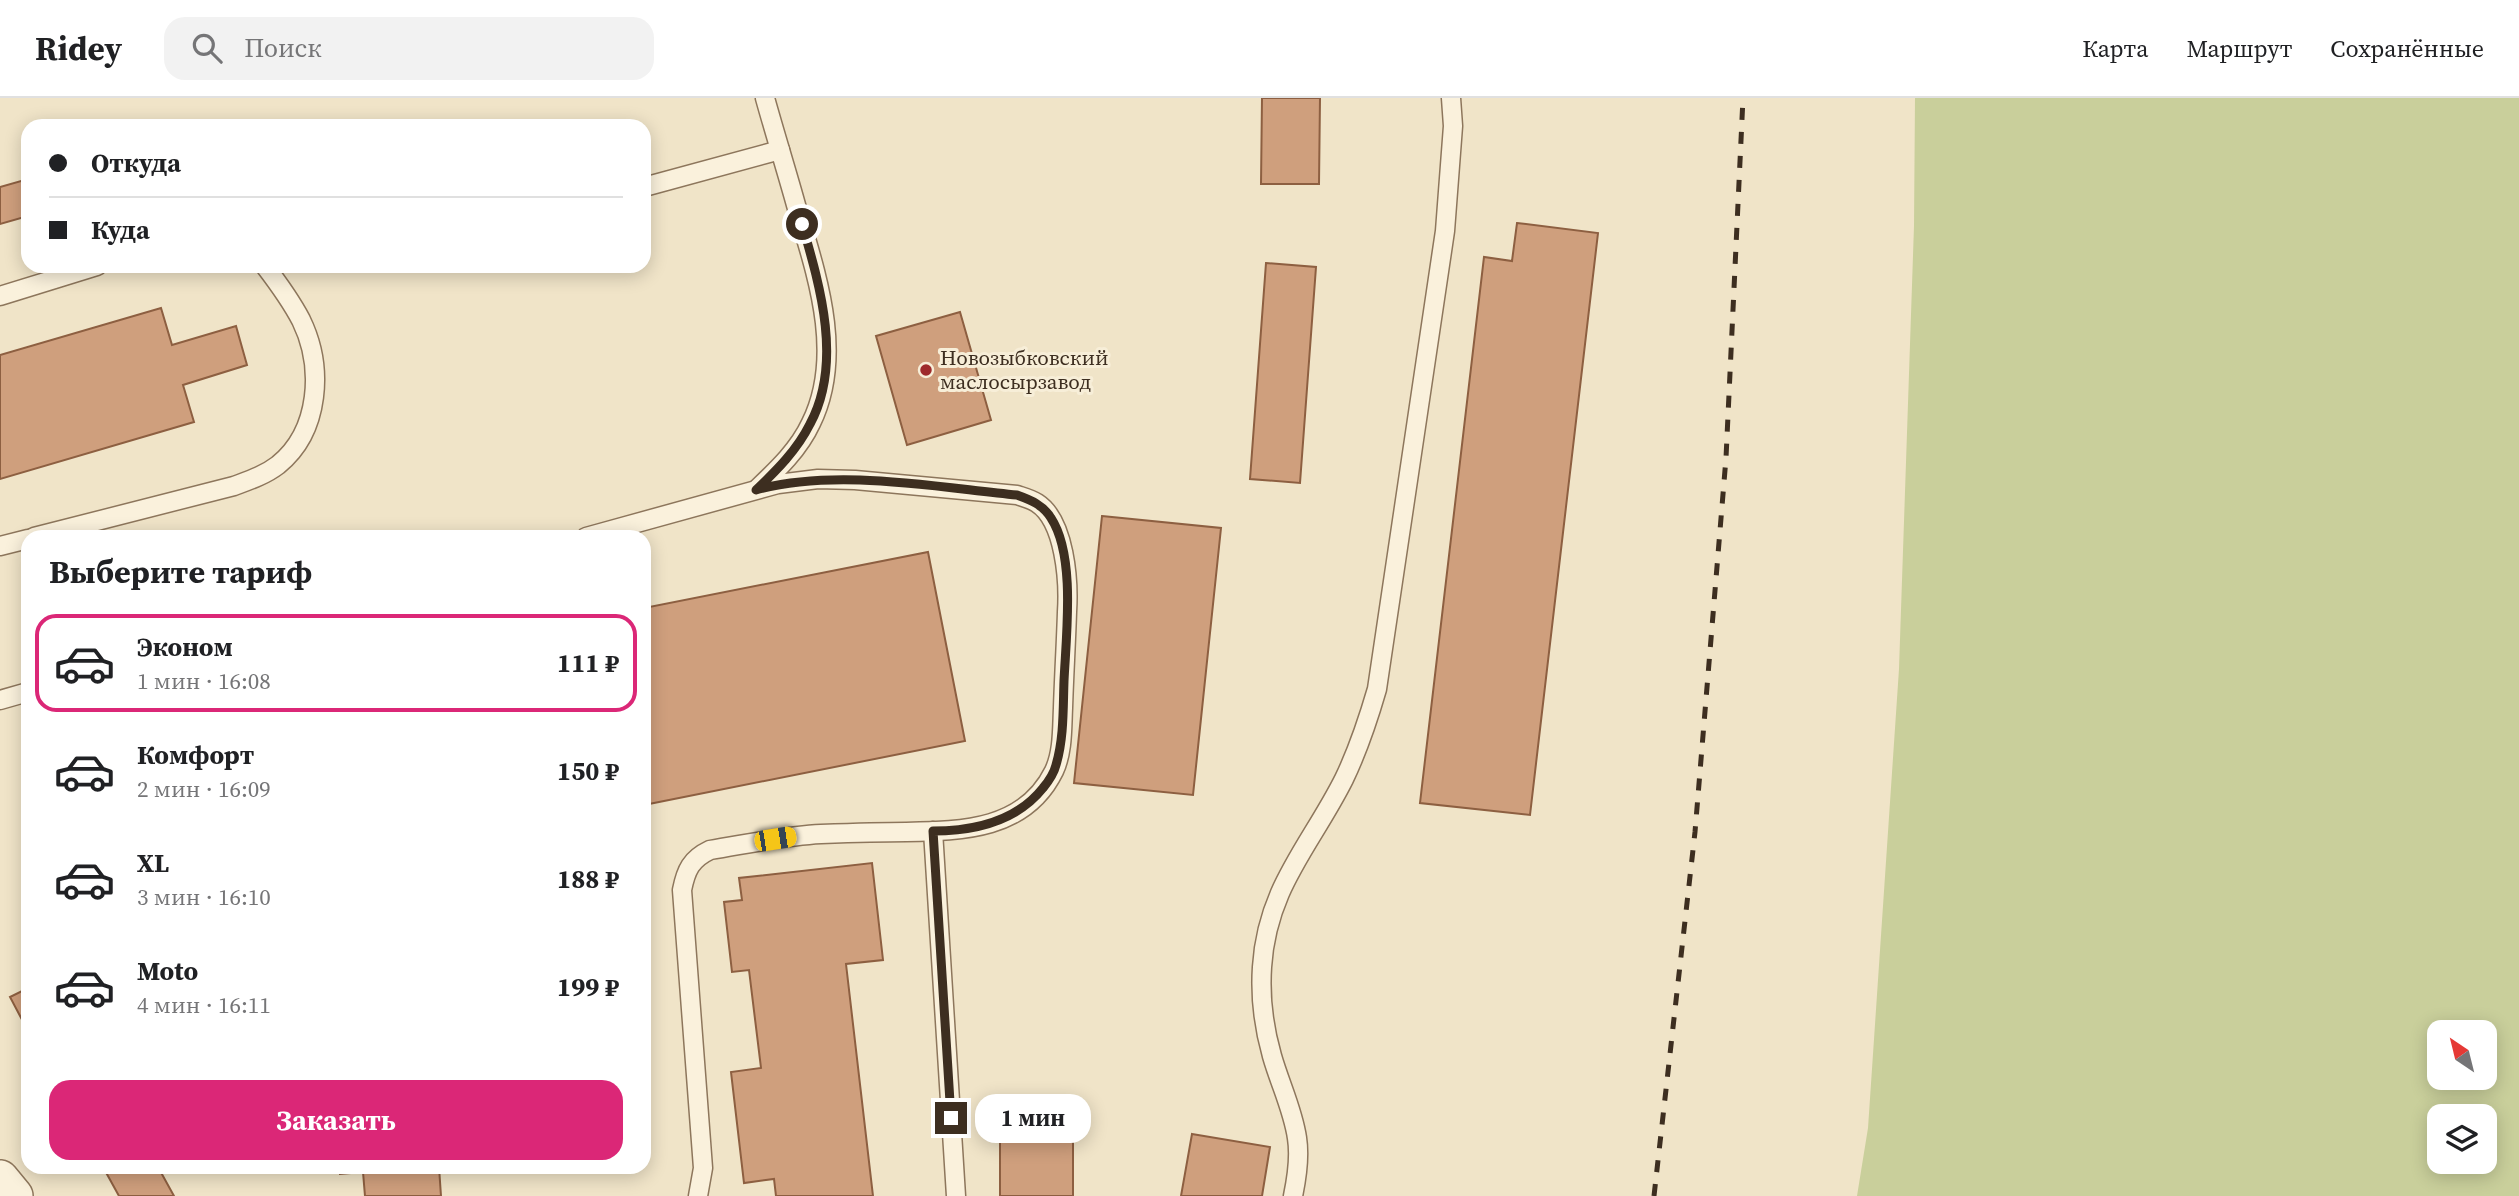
<!DOCTYPE html>
<html lang="ru">
<head>
<meta charset="utf-8">
<style>
  :root { --surface:#fff; --page:#f2f2f2; --text:#202124; --muted:#757577; --line:#e0e0e0; --accent:#db2777 }
  body { margin:0; font-family:"Source Serif 4",serif; background:var(--page); color:var(--text); height:100vh; display:flex; flex-direction:column; font-size:26px; white-space:nowrap }
  * { box-sizing:border-box; margin:0 }
  p { font-size:23px; color:var(--muted) }
  .icon { flex:none; width:38px; height:38px; fill:none; stroke:currentColor; stroke-width:2; stroke-linecap:round; stroke-linejoin:round }
  .map { position:relative; flex:1; overflow:hidden }
  .sheet { position:absolute; left:21px; top:432px; width:630px; height:644px; display:flex; flex-direction:column; background:var(--surface); border-radius:21px; box-shadow:0 4px 18px #0003 }
  .sheet>* { flex:none }
  .hud { position:absolute; left:21px; top:21px; width:630px; height:154px; border-radius:21px; box-shadow:0 4px 18px #0003; display:grid; align-content:center; height:154px; padding:0 28px; background:var(--surface) }
  .needle { width:46px; rotate:325deg }
  .controls { position:absolute; left:2427px; top:922px; display:grid; gap:14px }
  .controls a { display:grid; place-items:center; width:70px; height:70px; border-radius:14px; background:var(--surface); box-shadow:0 4px 18px #0003; font-size:35px }
  .end { position:absolute; width:32px; height:32px; margin:-16px; border:9px solid #3d2e20; background:#fff; box-shadow:0 0 0 4px #fff }
  .from { border-radius:50% }
  .bubble { position:absolute; height:49px; border-radius:21px; background:var(--surface); box-shadow:0 4px 18px #0003; font-size:23px; font-weight:700; line-height:49px; text-align:center }
  .car { position:absolute; width:21px; height:42px; margin:-21px -10px; border-radius:9px; box-shadow:0 0 5px 2px #0007; background:linear-gradient(#f5c518 24%,#345 0 40%,#f5c518 0 76%,#345 0 86%,#f5c518 0) }
  .hud b { display:flex; align-items:center; gap:24px; height:66px; font-size:26px }
  .hud b+b { border-top:2px solid var(--line) }
  .hud i { width:18px; height:18px; background:var(--text) }
  ul { padding:0; list-style:none }
  li { display:flex; align-items:center; gap:21px; height:98px; margin:0 14px 10px; padding:0 14px; border:4px solid transparent; border-radius:21px }
  li div { flex:1 }
  li b { display:block; font-size:26px }
  li em { font-style:normal; font-weight:700 }
  li.selected { border-color:var(--accent) }
  li>.icon { width:63px; height:63px; stroke-width:1.5 }
  h2 { padding:0 28px; font-size:32px; line-height:84px }
  .button { display:flex; gap:14px; margin-top:auto; padding:14px 28px }
  .button a { flex:1; height:80px; border-radius:21px; background:var(--accent); color:#fff; font-size:28px; font-weight:700; line-height:80px; text-align:center }
  header { display:flex; align-items:center; gap:42px; box-sizing:border-box; height:98px; padding:0 35px; background:var(--surface); border-bottom:2px solid var(--line) }
  header strong { font-size:33px }
  nav { display:flex; gap:38px; margin-inline-start:auto; font-size:24px }
  .search { width:490px; height:63px; background:var(--page); display:flex; align-items:center; gap:18px; box-sizing:border-box; padding:0 24px; border-radius:21px; color:var(--muted); font-size:26px }
  .map>svg:first-child { display:block }
  .green { fill:#c9cf9b; fill-rule:evenodd }
  .building { fill:#cf9f7d; stroke:#8d5f41; stroke-width:2 }
  .lines { fill:none; stroke-linecap:round; stroke-linejoin:round }
  .lane-casing { stroke:#8d765c; stroke-width:21 }
  .street-casing { stroke:#8d765c; stroke-width:40 }
  .lane { stroke:#faf1dc; stroke-width:18 }
  .street { stroke:#faf1dc; stroke-width:37 }
  .rail { stroke:#3d2e20; stroke-width:5; stroke-dasharray:12 12; stroke-linecap:butt }
  .route { stroke:#3d2e20; stroke-width:9 }
  .poi-dot { fill:#9e2a2b; stroke:#f7eed8; stroke-width:2.5 }
  .labels { text-anchor:middle; stroke-width:6; stroke-linejoin:round; paint-order:stroke }
  .poi-label { font-size:21px; fill:#3d2e20; stroke:#f7eed8; text-anchor:start }
</style>
</head>
<body>
<header>
<strong>Ridey</strong>
<div class="search"><svg class="icon" aria-label="search" viewBox="0 0 24 24"><circle cx="10" cy="10" r="6"/><path d="M15 15l6 6"/></svg>Поиск</div>
<nav><a>Карта</a><a>Маршрут</a><a>Сохранённые</a></nav>
</header>
<div class="map">
<svg width="2519" height="1098" viewBox="0 0 2519 1098">
  <rect width="100%" height="100%" fill="#f0e4c8"/>
  <path class="green" d="M1915 0H2519V1098H1857L1868 1030 1899 571 1914 128ZM2440 934H2485V980H2440ZM2440 1018H2485V1064H2440Z"/>
  <g class="building">
    <polygon points="1262,0 1320,0 1319,86 1261,86"/>
    <polygon points="28,81 28,118 0,126 0,89"/>
    <polygon points="1517,125 1598,135 1530,717 1420,705 1484,159 1512,163"/>
    <polygon points="1266,165 1316,169 1300,385 1250,381"/>
    <polygon points="161,210 172,247 236,228 247,267 183,287 194,324 0,381 0,257"/>
    <polygon points="960,214 991,322 907,347 876,238"/>
    <polygon points="1102,418 1221,430 1193,697 1074,685"/>
    <polygon points="928,454 965,643 644,707 644,510"/>
    <polygon points="872,765 883,862 846,866 873,1098 776,1098 774,1081 744,1085 731,974 761,970 749,872 732,874 724,804 742,802 739,780"/>
    <polygon points="28,890 28,933 10,899"/>
    <polygon points="1073,1030 1073,1098 1000,1098 1000,1031"/>
    <polygon points="1192,1036 1270,1049 1262,1098 1181,1098"/>
    <polygon points="103,1069 158,1069 174,1098 119,1098"/>
    <polygon points="340,1069 439,1069 441,1098 365,1098 363,1074 340,1076"/>
  </g>
  <g class="lines">
    <defs>
      <g id="lane">
        <polyline points="644,89 780,52"/>
        <polyline points="0,198 97,168"/>
        <path d="M758 390C778 371 799 351 811 325 845 256 816 175 796 107 786 71 775 36 765 0"/>
        <path d="M34 439 234 388C250 382 265 377 278 367 320 333 324 269 301 222 291 203 278 185 265 168"/>
        <path d="M586 439 778 386 818 381 855 382 1017 397C1023 399 1031 401 1037 405 1065 423 1069 483 1067 514 1066 546 1064 578 1063 610 1062 630 1063 654 1054 673 1025 732 963 733 906 734 877 734 849 735 821 736 783 738 747 746 710 752 691 761 686 772 682 792L703 1070 698 1098"/>
        <polyline points="0,448 28,441"/>
        <polyline points="0,602 28,594"/>
        <polyline points="933,733 956,1098"/>
        <path d="M1293 1098C1297 1079 1300 1059 1297 1040 1293 1012 1280 986 1272 958 1264 930 1260 899 1262 869 1267 789 1311 747 1344 681 1358 652 1368 622 1377 591L1445 133 1453 28 1451 0"/>
      </g>
      <polyline id="street" points="0,1081 14,1098"/>
    </defs>
    <use href="#lane" class="lane-casing"/>
    <use href="#street" class="street-casing"/>
    <use href="#lane" class="lane"/>
    <use href="#street" class="street"/>
    <polyline class="rail" points="1654,1098 1695,734 1726,360 1743,0"/>
  </g>
  <g class="lines">
    <path class="route" d="M802 126C820 188 843 265 810 326 797 352 777 372 756 392 835 370 935 389 1017 397 1031 402 1043 407 1051 420 1076 458 1066 538 1064 583 1063 611 1064 640 1056 667 1054 675 1048 684 1043 690 1016 724 974 733 933 733L951 1020"/>
  </g>
  <circle class="poi-dot" cx="926" cy="272" r="7"/>
  <g class="labels">
    <g class="poi-label">
      <text x="940" y="267">Новозыбковский<tspan x="940" dy="24">маслосырзавод</tspan></text>
    </g>
  </g>
</svg>
<div class="controls">
<a><svg class="needle" viewBox="-14 -14 28 28"><path d="M0-13l5 13h-10z" fill="#e53935"/><path d="M0 13l5-13h-10z" fill="#757577"/></svg></a>
<a><svg class="icon" aria-label="layers" viewBox="0 0 24 24"><path d="M12 4l9 5-9 5-9-5zM3 14l9 5 9-5"/></svg></a>
</div>
<i class="end from" style="left:802px;top:126px"></i>
<i class="end" style="left:951px;top:1020px"></i>
<div class="bubble" style="left:975px;top:996px;width:116px">1 мин</div>
<i class="car" style="left:775px;top:741px;rotate:81deg"></i>
<div class="hud">
<b><i class="from"></i>Откуда</b>
<b><i></i>Куда</b>
</div>
<section class="sheet">
<h2>Выберите тариф</h2>
<ul>
<li class="selected"><svg class="icon" aria-label="car" viewBox="0 0 24 24"><path d="M5 17H2v-5l4-1 3-4h7l3 4 3 1v5h-3M9 17h6M6 11h13"/><circle cx="7" cy="17" r="2"/><circle cx="17" cy="17" r="2"/></svg><div><b>Эконом</b><p>1 мин · 16:08</p></div><em>111 ₽</em></li>
<li><svg class="icon" aria-label="car" viewBox="0 0 24 24"><path d="M5 17H2v-5l4-1 3-4h7l3 4 3 1v5h-3M9 17h6M6 11h13"/><circle cx="7" cy="17" r="2"/><circle cx="17" cy="17" r="2"/></svg><div><b>Комфорт</b><p>2 мин · 16:09</p></div><em>150 ₽</em></li>
<li><svg class="icon" aria-label="car" viewBox="0 0 24 24"><path d="M5 17H2v-5l4-1 3-4h7l3 4 3 1v5h-3M9 17h6M6 11h13"/><circle cx="7" cy="17" r="2"/><circle cx="17" cy="17" r="2"/></svg><div><b>XL</b><p>3 мин · 16:10</p></div><em>188 ₽</em></li>
<li><svg class="icon" aria-label="car" viewBox="0 0 24 24"><path d="M5 17H2v-5l4-1 3-4h7l3 4 3 1v5h-3M9 17h6M6 11h13"/><circle cx="7" cy="17" r="2"/><circle cx="17" cy="17" r="2"/></svg><div><b>Moto</b><p>4 мин · 16:11</p></div><em>199 ₽</em></li>
</ul>
<div class="button"><a>Заказать</a></div>
</section>
</div>
</body>
</html>
